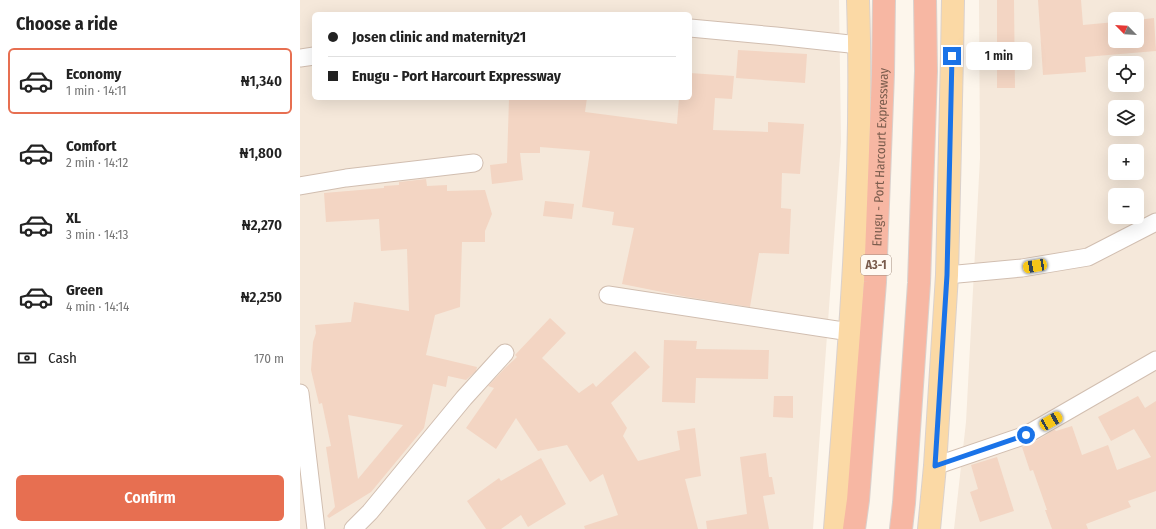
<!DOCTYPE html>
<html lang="en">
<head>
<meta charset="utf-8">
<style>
  :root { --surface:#fff; --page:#f6f6f6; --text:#222; --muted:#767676; --line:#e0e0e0; --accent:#e76f51 }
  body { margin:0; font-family:"Fira Sans Condensed",sans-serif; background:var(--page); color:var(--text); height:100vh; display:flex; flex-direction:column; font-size:15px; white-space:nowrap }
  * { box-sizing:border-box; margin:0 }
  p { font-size:13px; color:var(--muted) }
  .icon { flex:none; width:22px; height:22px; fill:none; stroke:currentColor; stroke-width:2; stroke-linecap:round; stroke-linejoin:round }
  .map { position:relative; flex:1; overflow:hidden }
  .sheet { display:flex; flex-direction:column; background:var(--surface); width:300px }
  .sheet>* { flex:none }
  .hud { position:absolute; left:12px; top:12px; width:380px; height:88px; border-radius:6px; box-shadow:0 4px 16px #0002; display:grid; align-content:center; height:88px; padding:0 16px; background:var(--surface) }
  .needle { width:26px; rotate:294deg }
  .tools { position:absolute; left:808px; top:12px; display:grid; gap:8px }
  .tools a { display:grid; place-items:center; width:36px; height:36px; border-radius:6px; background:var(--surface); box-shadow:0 4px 16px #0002; font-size:20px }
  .end { position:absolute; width:18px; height:18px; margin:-9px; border:5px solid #1a73e8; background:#fff; box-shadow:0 0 0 2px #fff }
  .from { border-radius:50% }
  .bubble { position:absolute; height:28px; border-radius:6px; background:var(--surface); box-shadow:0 4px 16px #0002; font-size:13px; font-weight:600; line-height:28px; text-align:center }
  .car { position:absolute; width:12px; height:24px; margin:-12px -6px; border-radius:5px; box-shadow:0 0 3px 1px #0007; background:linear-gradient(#f5c518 24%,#345 0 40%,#f5c518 0 76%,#345 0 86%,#f5c518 0) }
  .hud b { display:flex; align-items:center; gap:14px; height:38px; font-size:15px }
  .hud b+b { border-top:1px solid var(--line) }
  .hud i { width:10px; height:10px; background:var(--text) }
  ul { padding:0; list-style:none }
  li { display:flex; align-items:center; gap:12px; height:66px; margin:0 8px 6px; padding:0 8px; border:2px solid transparent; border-radius:6px }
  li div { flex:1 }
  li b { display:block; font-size:15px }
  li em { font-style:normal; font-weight:600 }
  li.current { border-color:var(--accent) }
  li>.icon { width:36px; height:36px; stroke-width:1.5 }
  h2 { padding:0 16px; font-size:18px; line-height:48px }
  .pay { display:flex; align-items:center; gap:10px; height:44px; padding:0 16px; font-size:15px }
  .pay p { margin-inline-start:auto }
  .cta { display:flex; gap:8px; margin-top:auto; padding:8px 16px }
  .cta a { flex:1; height:46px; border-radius:6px; background:var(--accent); color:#fff; font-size:16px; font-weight:600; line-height:46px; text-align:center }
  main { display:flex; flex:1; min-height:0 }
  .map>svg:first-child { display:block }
  .residential { fill:#f5e8da; fill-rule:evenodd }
  .building { fill:#f3d5c3; fill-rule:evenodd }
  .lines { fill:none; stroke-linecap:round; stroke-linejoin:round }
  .street-casing { stroke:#d1beb0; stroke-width:19 }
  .primary-casing { stroke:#dad1cd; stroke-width:24 }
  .highway-casing { stroke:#dad1cd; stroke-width:24 }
  .street { stroke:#fff; stroke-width:17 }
  .primary { stroke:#fbd9a5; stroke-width:22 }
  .highway { stroke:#f7b7a3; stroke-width:22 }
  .route { stroke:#1a73e8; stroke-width:5 }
  .labels { text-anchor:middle; stroke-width:3; stroke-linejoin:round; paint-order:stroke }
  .shield { fill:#fffaf3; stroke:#a28b7f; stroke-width:1 }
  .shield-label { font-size:12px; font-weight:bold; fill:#7a5c4d }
  .street-label { font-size:13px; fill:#7a5c4d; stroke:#fffaf3 }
</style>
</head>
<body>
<main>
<section class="sheet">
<h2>Choose a ride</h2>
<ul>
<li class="current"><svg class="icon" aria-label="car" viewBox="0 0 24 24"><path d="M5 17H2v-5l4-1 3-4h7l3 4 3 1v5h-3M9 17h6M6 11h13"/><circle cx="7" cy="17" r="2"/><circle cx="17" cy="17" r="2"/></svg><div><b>Economy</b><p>1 min · 14:11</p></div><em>₦1,340</em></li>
<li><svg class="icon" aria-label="car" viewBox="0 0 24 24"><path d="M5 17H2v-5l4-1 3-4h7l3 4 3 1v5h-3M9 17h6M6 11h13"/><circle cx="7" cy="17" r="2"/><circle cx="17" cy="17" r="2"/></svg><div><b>Comfort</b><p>2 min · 14:12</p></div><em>₦1,800</em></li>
<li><svg class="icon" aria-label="car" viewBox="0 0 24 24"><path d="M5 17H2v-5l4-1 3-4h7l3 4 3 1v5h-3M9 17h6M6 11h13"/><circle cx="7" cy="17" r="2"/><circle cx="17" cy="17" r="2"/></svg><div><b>XL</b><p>3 min · 14:13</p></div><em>₦2,270</em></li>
<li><svg class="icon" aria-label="car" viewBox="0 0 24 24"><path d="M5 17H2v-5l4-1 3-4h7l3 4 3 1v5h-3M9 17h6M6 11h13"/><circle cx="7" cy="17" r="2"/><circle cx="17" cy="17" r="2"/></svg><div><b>Green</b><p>4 min · 14:14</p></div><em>₦2,250</em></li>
</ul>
<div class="pay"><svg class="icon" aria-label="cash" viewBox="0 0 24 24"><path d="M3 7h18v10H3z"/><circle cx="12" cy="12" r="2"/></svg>Cash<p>170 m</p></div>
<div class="cta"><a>Confirm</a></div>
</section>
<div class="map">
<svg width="856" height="529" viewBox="0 0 856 529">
  <rect width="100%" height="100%" fill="#fdf6ec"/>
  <g class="residential">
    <path d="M0 0H539L541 142 513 529H0ZM14 14H390V98H14Z"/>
    <path d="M679 0H856V529H654L666 422 680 158ZM815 19H837V41H815ZM815 63H837V85H815ZM815 107H837V129H815ZM815 151H837V173H815ZM815 195H837V217H815Z"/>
  </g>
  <g class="building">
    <polygon points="697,0 714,0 715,88 697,88"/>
    <polygon points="738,0 781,0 783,25 815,22 815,41 837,41 837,20 854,18 856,51 785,57 786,72 743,75"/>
    <polygon points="438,50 507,54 505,83 436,78"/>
    <polygon points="390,73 434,76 432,99 415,98 413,130 468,132 468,122 504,124 500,174 482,173 481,208 491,209 489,254 459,253 450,307 387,297 322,284 334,228 312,225 314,212 282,207 290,151 240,147 240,153 220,153 223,180 192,184 190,165 207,163 209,98 287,98 285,112 377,124 379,98 390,98"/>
    <path d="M126 179 127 186 147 185V191L185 190 192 214 185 231V242H162L160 307 135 315 126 355 177 367 176 371 166 380 148 376 146 387 133 384 124 428 71 492 29 518 27 516 35 507 26 447 31 446 22 403 19 404 11 370 13 342 16 333 15 325 51 322 54 302 109 311 107 249 81 251 79 219 26 222 24 193 84 188V186L99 185V182ZM48 415 103 425 58 479Z"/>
    <polygon points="245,201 274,204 272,219 243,216"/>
    <polygon points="250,318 266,333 242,358 279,393 293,383 296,387 335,351 350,367 311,403 327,428 323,436 338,461 380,450 377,431 395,428 401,476 385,479 398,529 285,529 284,526 318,515 303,474 290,482 267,445 238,451 216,418 196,449 166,428 194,388 188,386 205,368 217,357 215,355"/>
    <polygon points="364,340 397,341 396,349 469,350 468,379 396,378 395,403 362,402"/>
    <polygon points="474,396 493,396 493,418 473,417"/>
    <polygon points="838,396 845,408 856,401 856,491 828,501 831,507 786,524 788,529 752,529 745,510 747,510 733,470 730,471 722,447 731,444 754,430 755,430 756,431 772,426 782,455 808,445 817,470 851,457 834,429 811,441 798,417"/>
    <polygon points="466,453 469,477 472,477 475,494 463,496 469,529 407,529 406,521 447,514 440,457"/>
    <polygon points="697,457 714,511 680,522 670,492 678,489 671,465"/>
    <polygon points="241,458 266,504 228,527 221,515 201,529 186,529 167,501 199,478 201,481"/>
  </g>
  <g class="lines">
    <defs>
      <g id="street">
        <polyline points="390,28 476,36 559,45"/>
        <polyline points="0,58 14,56"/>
        <polyline points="0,186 46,178 174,163"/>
        <polyline points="647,275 722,268 788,257 856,222"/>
        <polyline points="308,295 550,332"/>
        <polyline points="0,393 16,529"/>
        <polyline points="635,466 726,435 856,360"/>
        <polyline points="53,529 70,512 164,398 205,353"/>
      </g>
      <g id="primary">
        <path d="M535 529C549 353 564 177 558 0"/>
        <polyline points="629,529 635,466 647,275 652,56 653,0"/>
      </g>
      <g id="highway">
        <path id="s1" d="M554 529 558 500 575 282 583 74 584 0"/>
        <polyline points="601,529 604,503 619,283 626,71 625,0"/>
      </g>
    </defs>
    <use href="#street" class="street-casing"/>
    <use href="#primary" class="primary-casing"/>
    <use href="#highway" class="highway-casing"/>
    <use href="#street" class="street"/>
    <use href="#primary" class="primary"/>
    <use href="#highway" class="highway"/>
  </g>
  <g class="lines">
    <polyline class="route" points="652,56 647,275 635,466 726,435"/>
  </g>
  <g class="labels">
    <rect class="shield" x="561" y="255" width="30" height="20" rx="3"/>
    <g class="shield-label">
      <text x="576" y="269">A3-1</text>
    </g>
    <g class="street-label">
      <text dy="5" stroke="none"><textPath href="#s1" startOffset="373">Enugu - Port Harcourt Expressway</textPath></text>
    </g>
  </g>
</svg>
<div class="tools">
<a><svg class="needle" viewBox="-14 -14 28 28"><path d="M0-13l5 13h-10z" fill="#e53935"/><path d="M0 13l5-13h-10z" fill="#767676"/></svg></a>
<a><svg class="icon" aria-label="locate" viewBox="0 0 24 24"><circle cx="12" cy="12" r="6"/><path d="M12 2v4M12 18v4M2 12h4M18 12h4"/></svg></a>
<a><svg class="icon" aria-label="layers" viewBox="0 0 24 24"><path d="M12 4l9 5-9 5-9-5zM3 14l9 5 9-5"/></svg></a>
<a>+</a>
<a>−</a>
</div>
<i class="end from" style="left:726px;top:435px"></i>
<i class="end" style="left:652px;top:56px"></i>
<div class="bubble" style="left:666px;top:42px;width:66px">1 min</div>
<i class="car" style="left:735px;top:266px;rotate:260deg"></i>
<i class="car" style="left:751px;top:421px;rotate:60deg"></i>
<div class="hud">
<b><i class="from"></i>Josen clinic and maternity21</b>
<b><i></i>Enugu - Port Harcourt Expressway</b>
</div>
</div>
</main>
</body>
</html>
